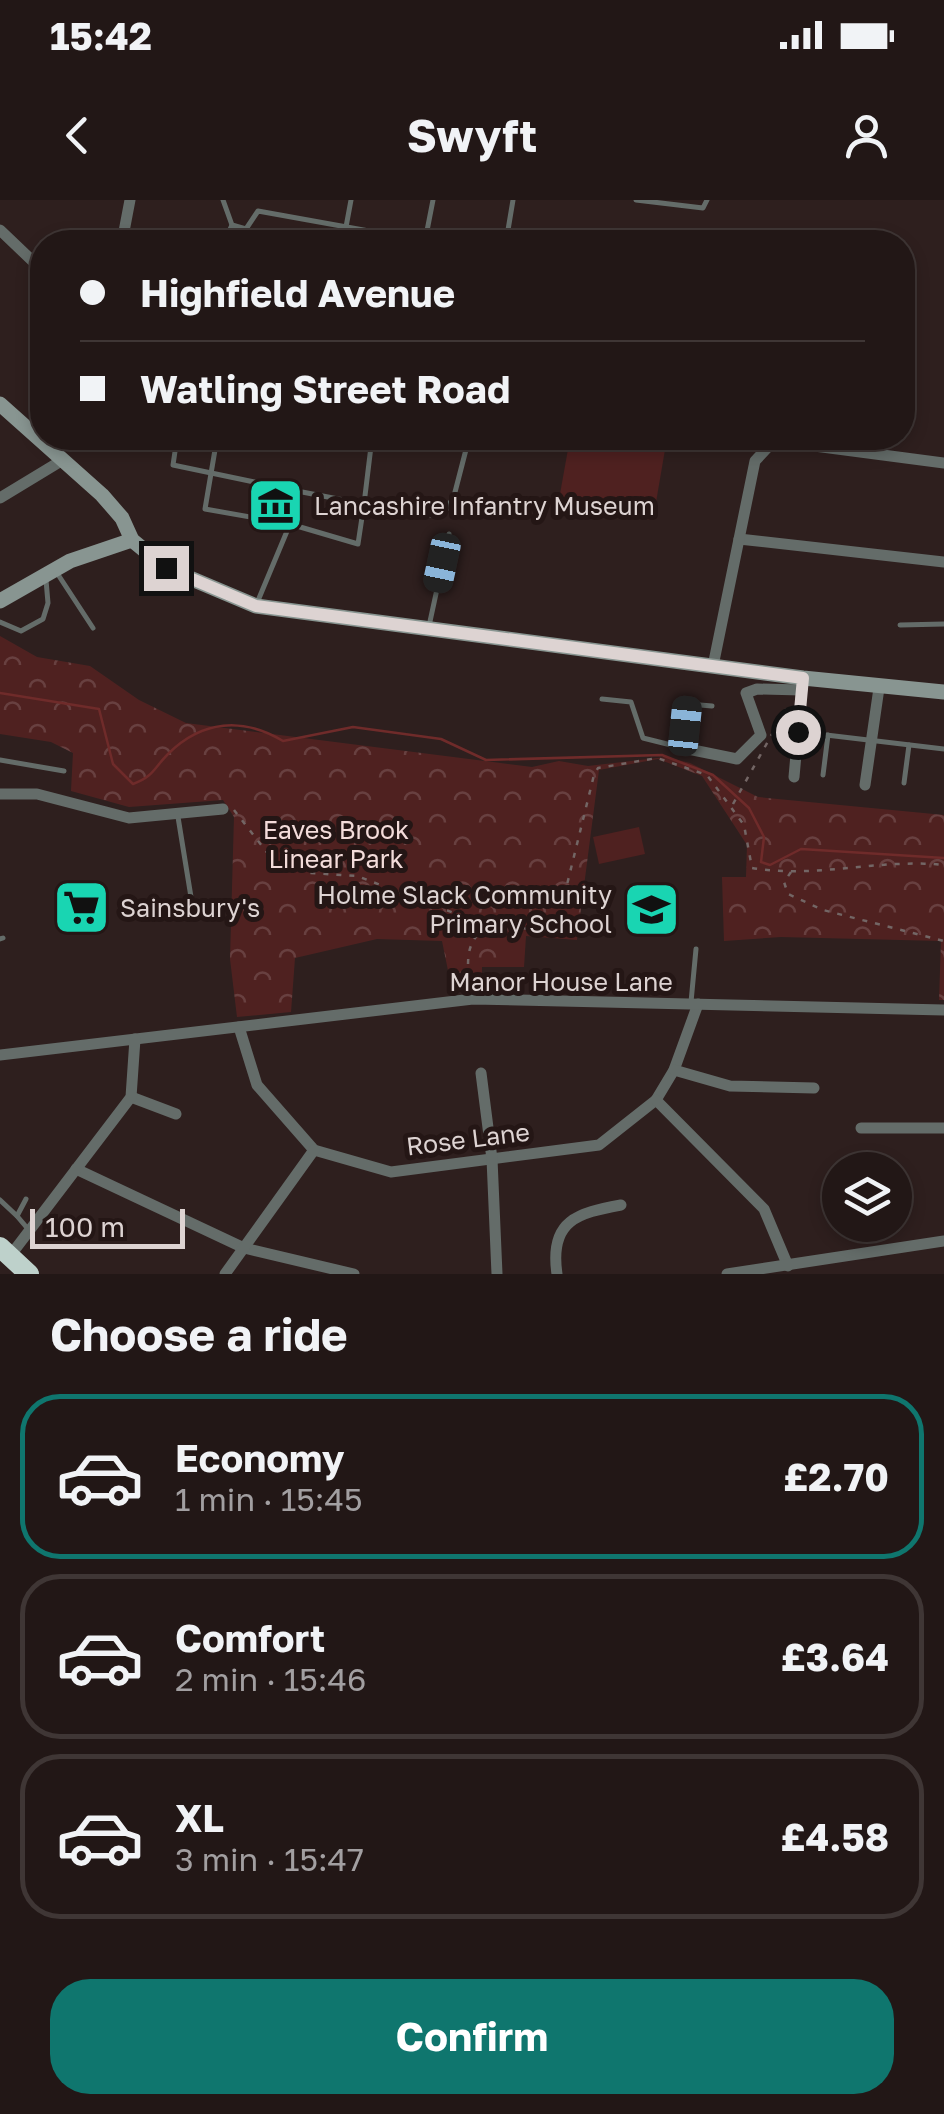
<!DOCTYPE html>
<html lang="en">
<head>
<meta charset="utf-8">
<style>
  :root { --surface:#221716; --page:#2e2423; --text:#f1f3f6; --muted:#a29fa1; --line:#3f3635; --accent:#0f766e }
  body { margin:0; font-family:"Golos Text",sans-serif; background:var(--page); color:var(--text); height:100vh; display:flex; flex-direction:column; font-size:38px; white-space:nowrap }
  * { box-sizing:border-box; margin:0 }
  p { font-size:32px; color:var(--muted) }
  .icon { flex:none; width:55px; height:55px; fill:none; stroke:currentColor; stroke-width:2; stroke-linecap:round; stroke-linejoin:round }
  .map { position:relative; height:1074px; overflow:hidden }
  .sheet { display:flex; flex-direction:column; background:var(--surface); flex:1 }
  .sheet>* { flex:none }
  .guide { position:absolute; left:30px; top:30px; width:885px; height:220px; border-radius:40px; box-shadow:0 5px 15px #0003,0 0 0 2px var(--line); display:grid; align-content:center; height:220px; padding:0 50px; background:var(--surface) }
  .controls { position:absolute; left:822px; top:952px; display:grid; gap:20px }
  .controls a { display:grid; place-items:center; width:90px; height:90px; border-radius:50%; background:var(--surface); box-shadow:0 5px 15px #0003,0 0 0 2px var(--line); font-size:50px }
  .scale { position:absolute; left:30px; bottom:25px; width:155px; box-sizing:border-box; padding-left:10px; border:5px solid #ddd3d2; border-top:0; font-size:28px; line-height:35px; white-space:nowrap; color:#ddd3d2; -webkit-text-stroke:8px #241615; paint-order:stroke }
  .end { position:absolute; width:45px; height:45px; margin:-22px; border:12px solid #ddd3d2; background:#111; box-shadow:0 0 0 5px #111 }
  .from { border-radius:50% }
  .car { position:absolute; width:30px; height:60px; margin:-30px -15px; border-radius:12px; box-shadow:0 0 8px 2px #0007; background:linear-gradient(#222 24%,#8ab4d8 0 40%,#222 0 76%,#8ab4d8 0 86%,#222 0) }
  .guide b { display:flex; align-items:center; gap:35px; height:95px; font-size:38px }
  .guide b+b { border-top:2px solid var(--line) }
  .guide i { width:25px; height:25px; background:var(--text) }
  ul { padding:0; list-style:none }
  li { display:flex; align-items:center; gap:30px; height:165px; margin:0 20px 15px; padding:0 30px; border:5px solid var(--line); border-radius:40px }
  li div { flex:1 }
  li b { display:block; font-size:38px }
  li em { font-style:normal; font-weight:700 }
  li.current { border-color:var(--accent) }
  li>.icon { width:90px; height:90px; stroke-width:1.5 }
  h2 { padding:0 50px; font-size:45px; line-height:120px }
  .button { display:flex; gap:20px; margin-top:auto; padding:20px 50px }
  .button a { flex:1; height:115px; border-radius:40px; background:var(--accent); color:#fff; font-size:40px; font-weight:700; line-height:115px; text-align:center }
  .status { display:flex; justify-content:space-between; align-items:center; height:70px; padding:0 50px; background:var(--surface); direction:ltr }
  .status svg { height:28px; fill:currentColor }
  header { display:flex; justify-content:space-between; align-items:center; height:130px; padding:0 50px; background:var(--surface); font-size:45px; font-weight:700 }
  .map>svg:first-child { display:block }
  .green { fill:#4f2120 }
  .park { fill:url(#park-crowns) }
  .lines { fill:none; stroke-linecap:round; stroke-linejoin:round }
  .stream { stroke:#6f2b2a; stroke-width:2.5 }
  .path { stroke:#736665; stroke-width:2.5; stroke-dasharray:5 8; stroke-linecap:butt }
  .lane { stroke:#646c69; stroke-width:5 }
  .street { stroke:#646c69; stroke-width:11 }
  .secondary { stroke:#889591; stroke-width:15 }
  .highway { stroke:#bed1cb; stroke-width:20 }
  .route { stroke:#ddd3d2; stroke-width:12 }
  .labels { text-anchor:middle; stroke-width:10; stroke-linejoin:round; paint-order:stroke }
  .poi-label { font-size:25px; fill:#ddd3d2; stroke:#241615; text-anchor:start }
  .park-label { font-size:25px; fill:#f3dcda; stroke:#241615 }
  .street-label { font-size:25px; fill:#ddd3d2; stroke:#241615 }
</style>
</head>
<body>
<div class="status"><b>15:42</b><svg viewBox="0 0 49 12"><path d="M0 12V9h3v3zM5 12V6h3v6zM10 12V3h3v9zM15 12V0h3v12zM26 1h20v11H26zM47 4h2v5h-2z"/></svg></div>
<header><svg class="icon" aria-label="back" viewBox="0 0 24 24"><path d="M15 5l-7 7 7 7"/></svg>Swyft<svg class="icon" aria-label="person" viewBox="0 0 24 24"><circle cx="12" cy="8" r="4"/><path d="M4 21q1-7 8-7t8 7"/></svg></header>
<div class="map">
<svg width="944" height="1074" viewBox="0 0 944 1074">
  <defs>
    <pattern id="park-crowns" width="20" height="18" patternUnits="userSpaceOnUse" patternTransform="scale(2.5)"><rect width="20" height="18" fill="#4f2120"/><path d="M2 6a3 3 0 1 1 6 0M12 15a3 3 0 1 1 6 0" fill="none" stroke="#684040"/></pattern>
  </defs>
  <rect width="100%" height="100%" fill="#2e1f1e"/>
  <g class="green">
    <polygon points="570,238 667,238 653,320 558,305"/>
    <polygon points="639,627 645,654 599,664 593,637"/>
  </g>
  <polygon class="park" points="0,436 37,457 90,466 139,500 186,523 532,567 559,561 588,566 666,557 690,563 758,597 944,615 944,800 939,800 941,741 781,737 724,741 722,677 746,677 747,645 702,576 658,559 599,570 577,740 526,736 524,767 482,767 482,793 452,790 442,741 377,739 295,758 291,812 237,817 230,759 234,617 223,600 129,607 71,591 73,553 51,542 0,534"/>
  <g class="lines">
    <path class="stream" d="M0 493 99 509 113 564 133 584C153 577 154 568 168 554 202 520 243 517 283 541L353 527 441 539 486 560 662 555 713 575 749 608 764 637 761 662 770 665 801 649 944 658"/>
    <g class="path">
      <polyline points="733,604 790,502"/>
      <path d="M234 610 276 664 310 673 357 676 480 723 546 731 553 726 561 709 594 575 598 568 657 558 707 575 744 625 752 668C815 679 880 658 944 665"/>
      <polyline points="791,672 784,682 788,694 823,710 944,741"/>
      <path d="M469 790C468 760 463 741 491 724"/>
    </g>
    <g class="lane">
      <polyline points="223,0 232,25 246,29 245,42"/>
      <polyline points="636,0 703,8 707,0"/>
      <polyline points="346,27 351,0"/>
      <polyline points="246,29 258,11 430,42"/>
      <polyline points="425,41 433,0"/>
      <polyline points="224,42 232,25"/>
      <polyline points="506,42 513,0"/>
      <polyline points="177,238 173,265 297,291 290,324 257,403"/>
      <polyline points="217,238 205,309 290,324 358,344 364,304 297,291"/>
      <polyline points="372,238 364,304 401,315 443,315 454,296 469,238"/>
      <polyline points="57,373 93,428"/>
      <polyline points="0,422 21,431 43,419 48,403 46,380"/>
      <polyline points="900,425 944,424"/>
      <polyline points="429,426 449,334"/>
      <polyline points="602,499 631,502 643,538 683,548 688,504 712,506"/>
      <polyline points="801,532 944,549"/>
      <polyline points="0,560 64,571"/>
      <polyline points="823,575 828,535"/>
      <polyline points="904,583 909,545"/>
      <polyline points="178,617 191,697"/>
      <polyline points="0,739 3,738"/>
      <polyline points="691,802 696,749"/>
      <polyline points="26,999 17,1016 28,1029"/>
      <polyline points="0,1000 17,1016"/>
    </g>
    <g class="street">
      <polyline points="0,30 42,70"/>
      <polyline points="122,42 130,0"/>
      <polyline points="0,298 61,261"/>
      <polyline points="739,339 944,362"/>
      <polyline points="713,466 755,261 768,247 784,242 944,263"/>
      <polyline points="683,548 737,559 761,535 746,493 757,489 802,490"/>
      <polyline points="794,577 802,487"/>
      <polyline points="865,585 879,488"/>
      <polyline points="0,594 37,594 129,618 223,609"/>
      <polyline points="239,827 257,885 314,950 391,972 599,945 656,900 674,870 698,804"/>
      <polyline points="0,855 473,799 944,810"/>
      <polyline points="674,870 730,886 814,888"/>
      <polyline points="481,873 492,959 497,1074"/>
      <polyline points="131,897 176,914"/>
      <polyline points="656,900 764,1009 788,1066"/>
      <polyline points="861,928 944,928"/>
      <polyline points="76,969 244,1048 354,1074"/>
      <polyline points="10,1056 131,897 135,839"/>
      <polyline points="225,1074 314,950"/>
      <path d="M557 1074C549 1020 578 1013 621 1005"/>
      <polyline points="727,1074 944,1041"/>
    </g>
    <g class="secondary">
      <polyline points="0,204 102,295 122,318 132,340 166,368 256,406 803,478 944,492"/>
      <polyline points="0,401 70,361 132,340"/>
    </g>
    <polyline class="highway" points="0,1047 29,1074"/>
  </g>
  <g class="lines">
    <polyline class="route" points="166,368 256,406 803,478 798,532"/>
  </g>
  <defs>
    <symbol id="museum-square" viewBox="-11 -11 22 22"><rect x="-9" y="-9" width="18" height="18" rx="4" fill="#19d5b2" stroke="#241615"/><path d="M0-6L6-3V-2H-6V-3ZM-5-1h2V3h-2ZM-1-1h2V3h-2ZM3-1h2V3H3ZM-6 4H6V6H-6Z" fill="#111"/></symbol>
    <symbol id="supermarket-square" viewBox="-11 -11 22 22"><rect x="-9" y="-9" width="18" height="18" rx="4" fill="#19d5b2" stroke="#241615"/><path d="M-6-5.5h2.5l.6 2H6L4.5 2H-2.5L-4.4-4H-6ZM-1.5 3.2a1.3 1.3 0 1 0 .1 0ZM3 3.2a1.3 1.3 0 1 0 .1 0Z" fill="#111"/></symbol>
    <symbol id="school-square" viewBox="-11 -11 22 22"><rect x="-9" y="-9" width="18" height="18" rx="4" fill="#19d5b2" stroke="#241615"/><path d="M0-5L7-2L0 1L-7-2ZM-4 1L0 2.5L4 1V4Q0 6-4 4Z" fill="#111"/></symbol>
  </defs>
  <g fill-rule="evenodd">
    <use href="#museum-square" x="244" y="274" width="63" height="63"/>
    <use href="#supermarket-square" x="50" y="676" width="63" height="63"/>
    <use href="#school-square" x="620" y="678" width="63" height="63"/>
  </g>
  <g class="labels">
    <g class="poi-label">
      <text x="314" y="315">Lancashire Infantry Museum</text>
      <text x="612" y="704" text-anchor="end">Holme Slack Community<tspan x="612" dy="29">Primary School</tspan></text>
      <text x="120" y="717">Sainsbury's</text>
    </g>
    <g class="park-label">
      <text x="336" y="639">Eaves Brook<tspan x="336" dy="29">Linear Park</tspan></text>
    </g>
    <g class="street-label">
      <text x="561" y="791">Manor House Lane</text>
      <text transform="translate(468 939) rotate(-7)" y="9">Rose Lane</text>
    </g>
  </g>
</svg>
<div class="controls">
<a><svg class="icon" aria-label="layers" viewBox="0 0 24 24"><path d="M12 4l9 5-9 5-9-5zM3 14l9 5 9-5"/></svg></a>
</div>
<div class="scale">100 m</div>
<i class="end from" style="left:798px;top:532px"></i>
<i class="end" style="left:166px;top:368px"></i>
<i class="car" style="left:442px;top:363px;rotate:192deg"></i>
<i class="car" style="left:685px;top:526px;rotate:6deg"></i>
<div class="guide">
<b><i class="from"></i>Highfield Avenue</b>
<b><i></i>Watling Street Road</b>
</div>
</div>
<section class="sheet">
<h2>Choose a ride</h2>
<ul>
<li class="current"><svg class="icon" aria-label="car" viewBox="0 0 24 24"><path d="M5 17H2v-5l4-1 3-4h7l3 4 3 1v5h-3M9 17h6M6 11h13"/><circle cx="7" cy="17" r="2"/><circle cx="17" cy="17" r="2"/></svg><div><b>Economy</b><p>1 min · 15:45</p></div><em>£2.70</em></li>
<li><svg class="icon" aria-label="car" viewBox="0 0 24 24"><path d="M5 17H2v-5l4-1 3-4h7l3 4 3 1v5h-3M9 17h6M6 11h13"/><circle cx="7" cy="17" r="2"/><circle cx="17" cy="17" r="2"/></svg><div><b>Comfort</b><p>2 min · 15:46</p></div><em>£3.64</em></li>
<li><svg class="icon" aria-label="car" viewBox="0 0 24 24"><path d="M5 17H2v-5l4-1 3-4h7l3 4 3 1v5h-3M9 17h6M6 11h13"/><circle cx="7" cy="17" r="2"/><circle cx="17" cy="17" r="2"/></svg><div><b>XL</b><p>3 min · 15:47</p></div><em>£4.58</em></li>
</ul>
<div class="button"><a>Confirm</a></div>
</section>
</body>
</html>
